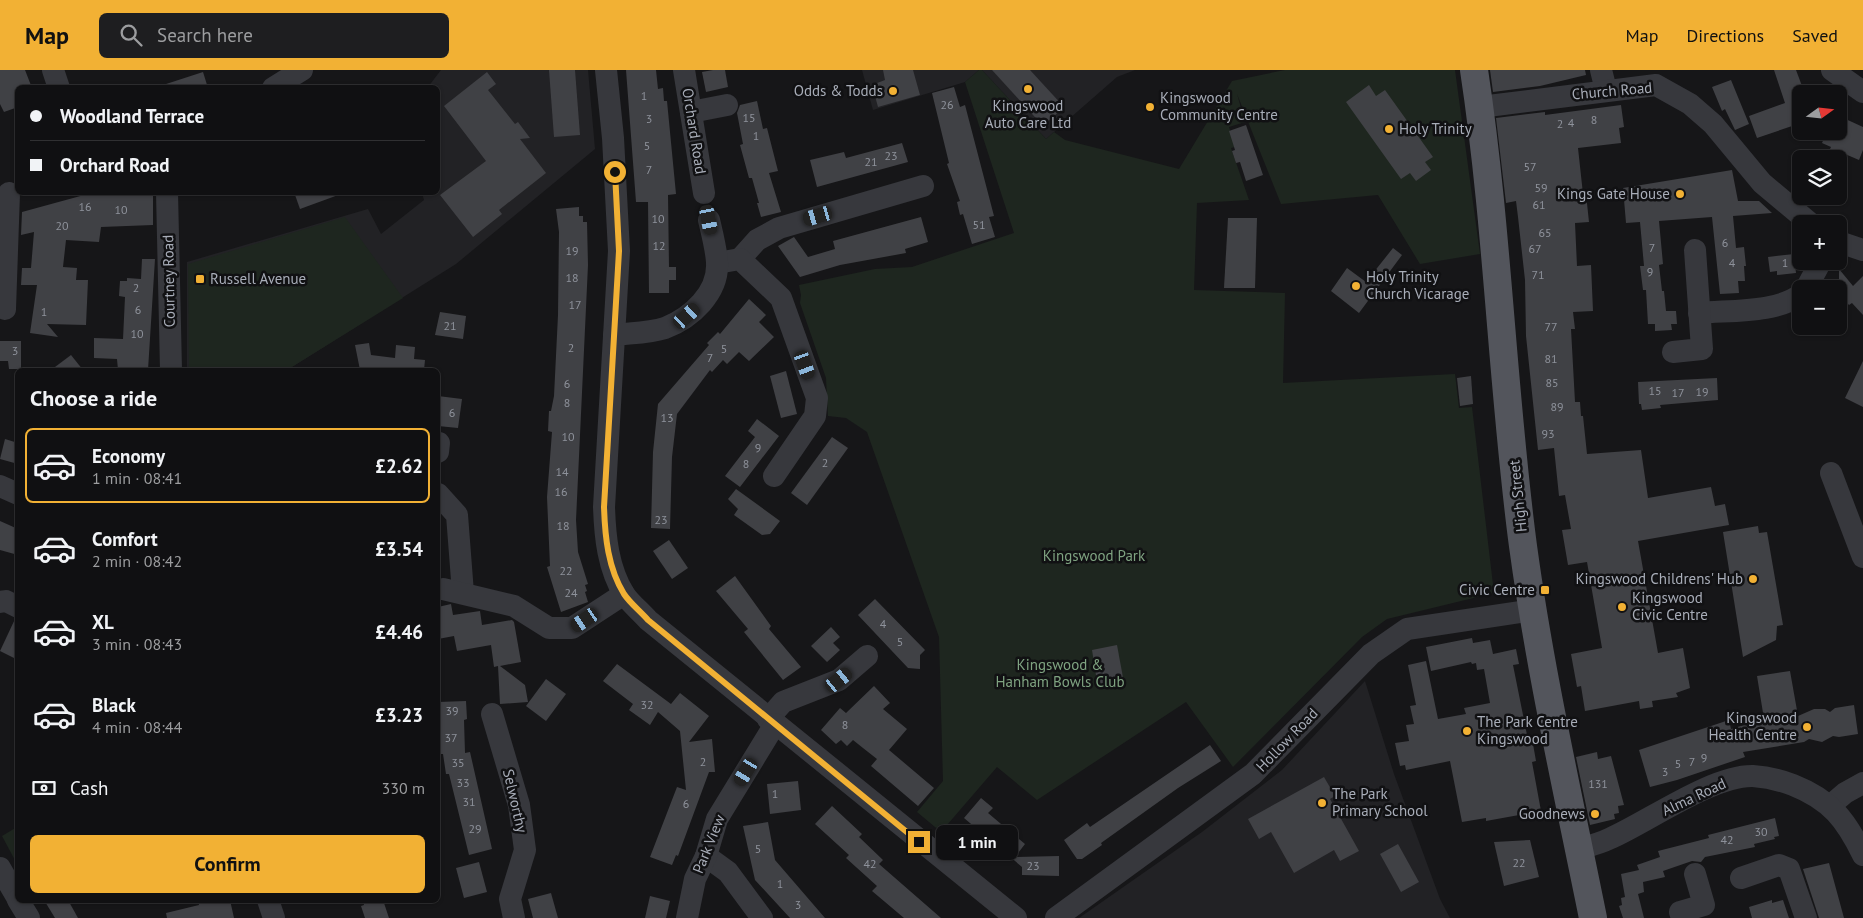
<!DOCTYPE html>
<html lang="en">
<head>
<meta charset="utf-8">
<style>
  :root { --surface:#101012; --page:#1e1e20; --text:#f1f3f6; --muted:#9c9d9f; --line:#303032; --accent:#f2b134 }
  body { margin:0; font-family:"PT Sans",sans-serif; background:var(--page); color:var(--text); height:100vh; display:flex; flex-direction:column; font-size:19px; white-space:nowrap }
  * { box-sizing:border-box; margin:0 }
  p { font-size:16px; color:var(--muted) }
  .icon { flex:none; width:28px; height:28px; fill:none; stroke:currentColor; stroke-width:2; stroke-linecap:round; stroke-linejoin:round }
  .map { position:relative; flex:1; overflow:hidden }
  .panel { position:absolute; left:15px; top:298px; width:425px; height:535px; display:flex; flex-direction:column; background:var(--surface); border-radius:8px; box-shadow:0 1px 4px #0004,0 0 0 1px var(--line) }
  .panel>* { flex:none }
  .hud { position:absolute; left:15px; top:15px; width:425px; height:110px; border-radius:8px; box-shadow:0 1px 4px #0004,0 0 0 1px var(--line); display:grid; align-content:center; height:110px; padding:0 15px; background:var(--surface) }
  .needle { width:32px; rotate:75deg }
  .fabs { position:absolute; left:1792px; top:15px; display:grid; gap:10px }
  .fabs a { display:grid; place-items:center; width:55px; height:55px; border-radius:8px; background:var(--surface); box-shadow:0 1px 4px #0004,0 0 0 1px var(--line); font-size:25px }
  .end { position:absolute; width:22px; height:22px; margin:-11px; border:6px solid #f2b134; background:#111; box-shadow:0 0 0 2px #111 }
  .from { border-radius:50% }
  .bubble { position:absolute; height:35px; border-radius:8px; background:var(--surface); box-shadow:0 1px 4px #0004,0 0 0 1px var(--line); font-size:16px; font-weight:700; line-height:35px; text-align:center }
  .car { position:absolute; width:15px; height:30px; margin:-15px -8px; border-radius:6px; box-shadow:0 0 4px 1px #0007; background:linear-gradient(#222 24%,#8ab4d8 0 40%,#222 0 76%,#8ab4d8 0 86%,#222 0) }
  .hud b { display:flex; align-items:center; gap:18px; height:48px; font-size:19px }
  .hud b+b { border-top:1px solid var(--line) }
  .hud i { width:12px; height:12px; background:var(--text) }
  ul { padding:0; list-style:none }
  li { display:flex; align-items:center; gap:15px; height:75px; margin:0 10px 8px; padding:0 5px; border:2px solid transparent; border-radius:8px }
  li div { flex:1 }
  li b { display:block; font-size:19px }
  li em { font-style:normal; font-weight:700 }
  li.current { border-color:var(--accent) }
  li>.icon { width:45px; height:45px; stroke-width:1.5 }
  h2 { padding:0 15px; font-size:22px; line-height:60px }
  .pay { display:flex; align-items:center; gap:12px; height:55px; padding:0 15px; font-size:19px }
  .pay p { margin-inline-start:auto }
  .cta { display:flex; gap:10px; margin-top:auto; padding:10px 15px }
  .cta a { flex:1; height:58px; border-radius:8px; background:var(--accent); color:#111; font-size:20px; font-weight:700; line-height:58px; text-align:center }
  header { display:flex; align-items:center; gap:30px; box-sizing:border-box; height:70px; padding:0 25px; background:var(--accent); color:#111 }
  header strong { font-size:24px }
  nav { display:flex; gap:28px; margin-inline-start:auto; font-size:18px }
  .search { width:350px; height:45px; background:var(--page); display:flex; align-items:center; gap:12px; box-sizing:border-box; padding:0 18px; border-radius:8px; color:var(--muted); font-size:19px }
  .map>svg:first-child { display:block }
  .built { fill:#222225 }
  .green { fill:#1e261f }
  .building { fill:#404145 }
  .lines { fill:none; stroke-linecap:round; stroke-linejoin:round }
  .minor { stroke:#37383d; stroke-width:22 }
  .major { stroke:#53555c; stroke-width:28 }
  .route { stroke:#f2b134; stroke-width:6 }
  .poi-dot { fill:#f2b134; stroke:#111113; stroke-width:2 }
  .labels { text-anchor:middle; stroke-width:5; stroke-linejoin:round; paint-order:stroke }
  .number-label { font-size:12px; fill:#8e929b }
  .poi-label { font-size:15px; fill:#a8adb8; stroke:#111113; text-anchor:start }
  .street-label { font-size:15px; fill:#a8adb8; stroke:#111113 }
  .park-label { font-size:15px; fill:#7fa381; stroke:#111113 }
</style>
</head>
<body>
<header>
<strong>Map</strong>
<div class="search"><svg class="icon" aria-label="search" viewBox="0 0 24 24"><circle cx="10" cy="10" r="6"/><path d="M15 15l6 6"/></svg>Search here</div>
<nav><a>Map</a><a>Directions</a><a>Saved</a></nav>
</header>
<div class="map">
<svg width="1863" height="848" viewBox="0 0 1863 848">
  <rect width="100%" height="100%" fill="#161618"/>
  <g class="built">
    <polygon points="441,0 588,0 595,79 456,194 287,300 187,300 187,192 368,139 381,164 424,130 422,123 438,122 438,18 428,17"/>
    <polygon points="862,0 979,0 965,12 873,40"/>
    <polygon points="982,0 1135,0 1117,7 1046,69"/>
    <polygon points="1365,611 1394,704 1440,829 1450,848 1079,848 1202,762 1282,700"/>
  </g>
  <g class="green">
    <polygon points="979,0 982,0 1046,69 1054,62 1065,70 1179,99 1232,11 1285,0 1455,0 1480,184 1420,194 1378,125 1281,134 1237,24 1245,52 1229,57 1235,77 1231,78 1249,130 1197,133 1194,220 1285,223 1283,313 1455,304 1459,338 1472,337 1494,523 1387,549 1362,567 1233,697 1186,632 1037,730 997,697 941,762 917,742 943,711 939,567 867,362 846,348 828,346 826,308 800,233 801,225 799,215 875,199 912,197 1014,163 965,12"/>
    <polygon points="345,147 403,228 287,300 189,300 188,194"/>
    <polygon points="17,757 17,794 2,766"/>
  </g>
  <g class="building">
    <polygon points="0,0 25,0 32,18 18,18 18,37 4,42 0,34"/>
    <polygon points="549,0 575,0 580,65 554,67"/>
    <polygon points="626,0 656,0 658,19 663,18 664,31 667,31 676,124 668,125 669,197 676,197 676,210 669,210 669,223 649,223 648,132 636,132"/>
    <polygon points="713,0 725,0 728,17 706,22 702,2"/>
    <polygon points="883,0 913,0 920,25 878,37 872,15 885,10"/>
    <polygon points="992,0 1030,0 1064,37 1043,56"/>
    <polygon points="1490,0 1585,0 1586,5 1540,16 1493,22"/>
    <polygon points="1774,0 1796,0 1805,24 1801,24 1801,53 1757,68 1749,46 1785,33"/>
    <polygon points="203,2 208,18 164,18 163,15"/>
    <polygon points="487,2 496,14 488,20 515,54 518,52 530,68 520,69 546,103 499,140 502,144 473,167 440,125 486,91 444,36"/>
    <polygon points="1731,10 1749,54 1735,60 1725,39 1722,41 1712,17"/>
    <polygon points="1369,15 1376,26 1385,20 1433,87 1425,92 1431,100 1416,111 1410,103 1401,109 1346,32"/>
    <polygon points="954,17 960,37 965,35 994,146 989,147 995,167 972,174 963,144 960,145 957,132 960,131 947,94 949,93 932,23"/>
    <polygon points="757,31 763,59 767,58 778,101 769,103 781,142 761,147 757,133 759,133 752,108 749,108 740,75 743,74 737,43 740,35"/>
    <polygon points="1621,35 1624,57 1619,58 1621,73 1578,78 1583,124 1586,124 1589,152 1575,153 1577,196 1591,195 1593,241 1573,242 1575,259 1571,259 1575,332 1580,332 1581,346 1583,346 1587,384 1641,380 1648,428 1711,417 1715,436 1725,434 1729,455 1638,471 1658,583 1683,578 1690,618 1676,623 1678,627 1652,631 1653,637 1640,639 1639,631 1585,641 1581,616 1577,617 1571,584 1602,578 1587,492 1568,495 1562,460 1571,459 1565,425 1559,426 1554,378 1538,380 1526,266 1525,210 1518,147 1516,131 1506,133 1496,48 1545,42 1545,45"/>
    <polygon points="1839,46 1863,57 1863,80 1859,90 1845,84 1843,89 1825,89 1831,77 1822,73 1827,61 1839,61"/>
    <polygon points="1246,55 1263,105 1246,111 1240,92 1236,93 1232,81 1235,80 1229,61"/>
    <polygon points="902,73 908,92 817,117 810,90 844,82 846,88"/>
    <polygon points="1732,100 1738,131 1759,131 1772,143 1733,146 1736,178 1744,177 1746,196 1744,196 1745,211 1738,211 1739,223 1720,224 1712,147 1659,151 1663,194 1659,195 1662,221 1664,221 1666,241 1676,241 1677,254 1671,254 1672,260 1655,261 1655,254 1648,254 1646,220 1643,220 1640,196 1644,196 1640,152 1626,153 1623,118"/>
    <polygon points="95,122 153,122 153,155 101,157 99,172 66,170 63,197 77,198 76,210 88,210 86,255 47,254 58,267 30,263 37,215 21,215 22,198 31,198 34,162 21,165 22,142"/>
    <polygon points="294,122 341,122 341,124 300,139"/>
    <polygon points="579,137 579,146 583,146 583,152 587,152 588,195 576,450 578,482 588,514 585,515 587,521 585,522 588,532 561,542 547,497 550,496 547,427 552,362 548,361 549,341 551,341 554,326 558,245 559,162 556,139"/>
    <polygon points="921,147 928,172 905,179 906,183 840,195 800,207 778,176 794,167 808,187 835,179 833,171"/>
    <polygon points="1228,148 1257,148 1255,218 1224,218"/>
    <polygon points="1393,178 1402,185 1359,243 1331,221 1347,198 1366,212"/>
    <polygon points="1794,184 1796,203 1777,205 1777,201 1770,202 1768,187"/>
    <polygon points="142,189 155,189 148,300 118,300 117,289 94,288 94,268 123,269 125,227 119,226 120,211 127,211 127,208 141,209"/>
    <polygon points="1839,199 1853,216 1863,206 1863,245 1852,233 1849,235 1839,224"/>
    <polygon points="749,229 766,245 759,252 774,267 749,291 739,282 727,294 723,290 712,302 710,300 677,344 672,387 670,459 651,458 653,382 658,334 709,275 707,273 718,262 720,264"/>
    <polygon points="440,242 466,246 463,269 435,265"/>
    <polygon points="0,271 21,271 21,299 9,299 8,291 0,291"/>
    <polygon points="369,273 371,285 395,288 396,275 415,277 414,289 425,290 424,300 360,300 355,275"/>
    <polygon points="71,285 83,300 51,300"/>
    <polygon points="1863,291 1863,337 1845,328"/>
    <polygon points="786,301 797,344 781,348 770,306"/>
    <polygon points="1471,306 1473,334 1460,336 1457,308"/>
    <polygon points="1717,308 1718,330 1660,335 1661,338 1642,340 1641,334 1639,334 1638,312"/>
    <polygon points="438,326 462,329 458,358 438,356"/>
    <polygon points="757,349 779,366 740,417 725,406 755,367 748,361"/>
    <polygon points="832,367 848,378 807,435 791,423"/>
    <polygon points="5,369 18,373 18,394 0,389"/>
    <polygon points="736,419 780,451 770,464 762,465 734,445 738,439 728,429"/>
    <polygon points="0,451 18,459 18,485 0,480"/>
    <polygon points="1758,456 1759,463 1767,462 1783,555 1777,556 1776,570 1743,587 1723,462"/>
    <polygon points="669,470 688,498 672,509 653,481"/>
    <polygon points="735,506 771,556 769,559 801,597 783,610 744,562 748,559 716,521"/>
    <polygon points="875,529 925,580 920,585 920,599 908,598 858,545"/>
    <polygon points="451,534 453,545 480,541 482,555 512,550 514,552 521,592 500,596 525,615 528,632 500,634 498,596 494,597 491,575 457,581 454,566 438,569 438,537"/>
    <polygon points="15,549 18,550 18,590 0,581"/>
    <polygon points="831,557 840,567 833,573 840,580 827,592 811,576"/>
    <polygon points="1472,568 1473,573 1490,570 1493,584 1516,579 1519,594 1513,595 1529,675 1533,674 1536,691 1532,692 1541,741 1486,751 1486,748 1462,752 1450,691 1406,700 1405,695 1400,696 1395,673 1409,671 1406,655 1414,654 1410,636 1416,635 1408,595 1426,591 1438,649 1466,644 1464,638 1490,633 1484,599 1477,600 1476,593 1472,594 1471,592 1431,601 1426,577"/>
    <polygon points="1117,575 1124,613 1098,618 1092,580"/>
    <polygon points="617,594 671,634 680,623 709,646 689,672 712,669 715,702 709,702 678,786 676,785 672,795 650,787 677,717 686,720 680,661 658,642 650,655 629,640 633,634 603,611"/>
    <polygon points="1790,601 1798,646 1814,639 1825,639 1830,642 1835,638 1854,635 1858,664 1839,667 1833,666 1822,672 1809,669 1804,672 1743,682 1745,687 1677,710 1650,717 1639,680 1729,650 1731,659 1764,649 1757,606"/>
    <polygon points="546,609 566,624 546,651 526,636"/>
    <polygon points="874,616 890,633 883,639 907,659 889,680 934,718 918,736 871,696 877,689 863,678 853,670 847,676 841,670 836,674 821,660 840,638 846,643"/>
    <polygon points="466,631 467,649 464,650 465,683 470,682 492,779 469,785 449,704 446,704 443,684 438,684 438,632"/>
    <polygon points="1210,675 1221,691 1178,718 1101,773 1102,775 1082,789 1077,789 1064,770 1087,753 1090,757"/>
    <polygon points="1597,682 1598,689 1611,686 1624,735 1618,736 1619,743 1614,744 1615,749 1590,755 1576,687"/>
    <polygon points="1324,707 1335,726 1330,729 1359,781 1340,791 1334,780 1294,803 1271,762 1259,769 1248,749"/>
    <polygon points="798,711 801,740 770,744 767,714"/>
    <polygon points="981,728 993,738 988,743 1025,774 1015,787 1059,786 1059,806 1022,805 1022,797 964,748"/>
    <polygon points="832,736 862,764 859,767 883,790 879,794 941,848 904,848 872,821 877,816 846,788 849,785 815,754"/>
    <polygon points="1775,748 1779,766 1774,767 1775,769 1754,774 1755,777 1705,787 1701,792 1692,791 1663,801 1665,807 1643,812 1644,822 1638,824 1644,848 1623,848 1619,836 1622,835 1621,828 1625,827 1621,804 1639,800 1637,795 1660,787 1658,781 1709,768 1708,765"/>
    <polygon points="768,752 775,790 825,848 790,848 755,810 743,756"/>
    <polygon points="1530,770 1539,807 1504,816 1494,772"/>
    <polygon points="1398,774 1419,812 1401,822 1380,784"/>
    <polygon points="479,792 487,822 464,828 456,798"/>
    <polygon points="1829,793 1844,848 1819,848 1803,799"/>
    <polygon points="551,823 558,848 533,848 528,829"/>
    <polygon points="650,826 670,831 666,848 645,848"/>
    <polygon points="44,830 68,830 78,848 55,848"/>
    <polygon points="198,830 230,830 234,848 167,848 166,843 199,835"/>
    <polygon points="363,830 383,830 389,848 365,848 361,836 364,835"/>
    <polygon points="1772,830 1772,833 1783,830 1789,848 1752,848 1749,837"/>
  </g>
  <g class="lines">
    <g class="minor">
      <polyline points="53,0 59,18"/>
      <path d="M606 0 613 68 619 181 604 437C605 467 608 498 624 524 630 533 640 541 648 550L1016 848"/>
      <polyline points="684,0 704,123"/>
      <polyline points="1601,0 1606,20"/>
      <polyline points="1832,0 1863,22"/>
      <polyline points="273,18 302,0"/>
      <polyline points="1480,37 1656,15 1690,34 1713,54 1762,113 1811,154"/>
      <polyline points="691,42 727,35"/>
      <polyline points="167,122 171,300"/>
      <polyline points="1839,172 1863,180"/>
      <polyline points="740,189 757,170 779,158 923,116"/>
      <polyline points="717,193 740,189 781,228 817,328 815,346 774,406"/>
      <polyline points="1806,219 1821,191"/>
      <polyline points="5,239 9,123"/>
      <path d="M1699 243C1730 240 1778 243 1801 224"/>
      <path d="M614 265C630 263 650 263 665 258 691 248 719 223 717 192 716 178 712 163 709 150"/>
      <polyline points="1673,282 1702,279 1695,180"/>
      <polyline points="438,382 439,373"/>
      <polyline points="1831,403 1863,487"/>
      <polyline points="0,416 18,424"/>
      <polyline points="438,424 457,445 463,523"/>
      <polyline points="443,519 514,536 549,558 572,558 624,524"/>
      <polyline points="0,532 6,531 18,537"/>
      <polyline points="492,644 519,735 525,780 510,829 514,848"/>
      <polyline points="768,649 783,632 839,610 867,586"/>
      <polyline points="1831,735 1845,723 1863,713"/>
      <path d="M1579 779C1590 776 1601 773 1611 768 1649 751 1713 705 1753 706 1767 707 1780 710 1793 715 1831 730 1846 750 1863 785"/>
      <polyline points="706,786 728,802 762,848"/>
      <polyline points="0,798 18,829"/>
      <polyline points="1741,808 1779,795 1789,799 1806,848"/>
      <polyline points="18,830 29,848"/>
      <polyline points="268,830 274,848"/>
      <polyline points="687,848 695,809 706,786 717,749 775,654"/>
      <polyline points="1056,848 1253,704 1371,584 1407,559 1533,540"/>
      <polyline points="1682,848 1680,842 1704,835 1695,804"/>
    </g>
    <path class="major" d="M1474 0C1498 158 1502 318 1523 476 1540 601 1568 724 1593 848"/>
  </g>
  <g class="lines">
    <path class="route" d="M615 102 619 181 604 437C605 467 608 498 624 524 630 533 640 541 648 550L919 772"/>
  </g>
  <g class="poi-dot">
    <circle cx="1028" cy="19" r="5"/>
    <circle cx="893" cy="21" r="5"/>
    <circle cx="1150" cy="37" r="5"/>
    <circle cx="1389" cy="59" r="5"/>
    <circle cx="1680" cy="124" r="5"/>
    <rect x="195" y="204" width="10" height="10" rx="2.5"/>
    <circle cx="1356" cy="216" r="5"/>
    <circle cx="1753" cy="509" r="5"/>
    <rect x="1540" y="515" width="10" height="10" rx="2.5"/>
    <circle cx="1622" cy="537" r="5"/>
    <circle cx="1807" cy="657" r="5"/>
    <circle cx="1467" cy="661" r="5"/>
    <circle cx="1322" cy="733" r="5"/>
    <circle cx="1595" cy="744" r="5"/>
  </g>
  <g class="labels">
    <g class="number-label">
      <text x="644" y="30">1</text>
      <text x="947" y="39">26</text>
      <text x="749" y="52">15</text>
      <text x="649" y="53">3</text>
      <text x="1594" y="54">8</text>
      <text x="1571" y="57">4</text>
      <text x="1560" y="58">2</text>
      <text x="756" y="70">1</text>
      <text x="647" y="80">5</text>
      <text x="891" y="90">23</text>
      <text x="871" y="96">21</text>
      <text x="1530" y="101">57</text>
      <text x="649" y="104">7</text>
      <text x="1541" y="122">59</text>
      <text x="1539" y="139">61</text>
      <text x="85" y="141">16</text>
      <text x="121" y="144">10</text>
      <text x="658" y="153">10</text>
      <text x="979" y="159">51</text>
      <text x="62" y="160">20</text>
      <text x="1545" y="167">65</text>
      <text x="1725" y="177">6</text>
      <text x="659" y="180">12</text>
      <text x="1652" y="182">7</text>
      <text x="1535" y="183">67</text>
      <text x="572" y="185">19</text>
      <text x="1732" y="197">4</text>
      <text x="1785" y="197">1</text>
      <text x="1650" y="206">9</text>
      <text x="1538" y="209">71</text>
      <text x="572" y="212">18</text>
      <text x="136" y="222">2</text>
      <text x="575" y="239">17</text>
      <text x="138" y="244">6</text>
      <text x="44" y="246">1</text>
      <text x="450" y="260">21</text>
      <text x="1551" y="261">77</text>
      <text x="137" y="268">10</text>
      <text x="571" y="282">2</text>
      <text x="724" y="283">5</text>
      <text x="15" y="285">3</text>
      <text x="710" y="292">7</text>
      <text x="1551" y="293">81</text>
      <text x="1552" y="317">85</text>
      <text x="567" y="318">6</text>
      <text x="1655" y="325">15</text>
      <text x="1702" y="326">19</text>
      <text x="1678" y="327">17</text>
      <text x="567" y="337">8</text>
      <text x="1557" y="341">89</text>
      <text x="452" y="347">6</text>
      <text x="667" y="352">13</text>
      <text x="1548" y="368">93</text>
      <text x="568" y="371">10</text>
      <text x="758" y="382">9</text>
      <text x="825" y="397">2</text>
      <text x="746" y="398">8</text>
      <text x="562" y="406">14</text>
      <text x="561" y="426">16</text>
      <text x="661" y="454">23</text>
      <text x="563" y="460">18</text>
      <text x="566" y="505">22</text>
      <text x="571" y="527">24</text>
      <text x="883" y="558">4</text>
      <text x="900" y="576">5</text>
      <text x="647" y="639">32</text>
      <text x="452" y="645">39</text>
      <text x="845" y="659">8</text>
      <text x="451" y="672">37</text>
      <text x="1704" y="692">9</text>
      <text x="703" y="696">2</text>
      <text x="1692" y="696">7</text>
      <text x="458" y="697">35</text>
      <text x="1678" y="698">5</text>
      <text x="1665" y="706">3</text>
      <text x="463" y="717">33</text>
      <text x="1598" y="718">131</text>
      <text x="775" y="728">1</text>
      <text x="469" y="736">31</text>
      <text x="686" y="738">6</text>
      <text x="475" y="763">29</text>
      <text x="1761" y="766">30</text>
      <text x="1727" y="774">42</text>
      <text x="758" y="783">5</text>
      <text x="1519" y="797">22</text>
      <text x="870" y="798">42</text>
      <text x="1033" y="800">23</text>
      <text x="780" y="818">1</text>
      <text x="798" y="839">3</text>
    </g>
    <g class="poi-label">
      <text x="883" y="26" text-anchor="end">Odds &amp; Todds</text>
      <text x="1160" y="33">Kingswood<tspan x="1160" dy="17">Community Centre</tspan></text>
      <text x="1028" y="41" text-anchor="middle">Kingswood<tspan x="1028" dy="17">Auto Care Ltd</tspan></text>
      <text x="1399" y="64">Holy Trinity</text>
      <text x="1670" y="129" text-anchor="end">Kings Gate House</text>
      <text x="1366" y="212">Holy Trinity<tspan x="1366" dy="17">Church Vicarage</tspan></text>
      <text x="210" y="214">Russell Avenue</text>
      <text x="1743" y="514" text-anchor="end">Kingswood Childrens' Hub</text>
      <text x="1535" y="525" text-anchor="end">Civic Centre</text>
      <text x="1632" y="533">Kingswood<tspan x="1632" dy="17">Civic Centre</tspan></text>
      <text x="1797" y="653" text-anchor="end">Kingswood<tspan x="1797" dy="17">Health Centre</tspan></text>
      <text x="1477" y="657">The Park Centre<tspan x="1477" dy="17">Kingswood</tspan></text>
      <text x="1332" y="729">The Park<tspan x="1332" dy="17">Primary School</tspan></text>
      <text x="1585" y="749" text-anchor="end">Goodnews</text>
    </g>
    <g class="street-label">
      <text transform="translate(1612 21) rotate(-5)" y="5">Church Road</text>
      <text transform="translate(694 61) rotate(81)" y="5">Orchard Road</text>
      <text transform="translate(169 211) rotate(-91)" y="5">Courtney Road</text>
      <text transform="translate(1518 426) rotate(-96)" y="5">High Street</text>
      <text transform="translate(1287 670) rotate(-46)" y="5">Hollow Road</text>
      <text transform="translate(1694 727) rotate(-25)" y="5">Alma Road</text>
      <text transform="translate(515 731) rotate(77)" y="5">Selworthy</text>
      <text transform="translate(709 774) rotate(-68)" y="5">Park View</text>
    </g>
    <g class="park-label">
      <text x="1094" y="491">Kingswood Park</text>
      <text x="1060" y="600">Kingswood &amp;<tspan x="1060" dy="17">Hanham Bowls Club</tspan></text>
    </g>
  </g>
</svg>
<div class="fabs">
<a><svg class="needle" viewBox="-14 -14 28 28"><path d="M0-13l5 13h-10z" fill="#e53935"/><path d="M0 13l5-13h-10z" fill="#9c9d9f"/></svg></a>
<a><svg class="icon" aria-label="layers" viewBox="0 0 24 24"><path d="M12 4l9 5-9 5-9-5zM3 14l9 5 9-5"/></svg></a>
<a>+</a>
<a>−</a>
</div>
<i class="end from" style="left:615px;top:102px"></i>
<i class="end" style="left:919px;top:772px"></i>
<div class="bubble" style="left:936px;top:755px;width:82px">1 min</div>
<i class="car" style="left:818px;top:146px;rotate:254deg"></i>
<i class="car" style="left:709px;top:150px;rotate:169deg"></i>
<i class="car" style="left:687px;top:246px;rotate:48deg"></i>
<i class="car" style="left:805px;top:295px;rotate:160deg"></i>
<i class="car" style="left:585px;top:550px;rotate:236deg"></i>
<i class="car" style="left:839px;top:610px;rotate:51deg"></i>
<i class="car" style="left:746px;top:702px;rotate:211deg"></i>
<div class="hud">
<b><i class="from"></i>Woodland Terrace</b>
<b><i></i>Orchard Road</b>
</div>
<section class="panel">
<h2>Choose a ride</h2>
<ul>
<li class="current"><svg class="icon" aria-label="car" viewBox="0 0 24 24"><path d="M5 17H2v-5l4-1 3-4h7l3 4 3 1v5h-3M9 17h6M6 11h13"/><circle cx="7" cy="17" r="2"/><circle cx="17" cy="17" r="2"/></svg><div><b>Economy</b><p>1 min · 08:41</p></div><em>£2.62</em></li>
<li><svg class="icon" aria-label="car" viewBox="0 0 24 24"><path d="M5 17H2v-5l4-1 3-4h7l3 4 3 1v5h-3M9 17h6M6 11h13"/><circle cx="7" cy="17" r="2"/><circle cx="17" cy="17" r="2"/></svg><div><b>Comfort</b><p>2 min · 08:42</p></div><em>£3.54</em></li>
<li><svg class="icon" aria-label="car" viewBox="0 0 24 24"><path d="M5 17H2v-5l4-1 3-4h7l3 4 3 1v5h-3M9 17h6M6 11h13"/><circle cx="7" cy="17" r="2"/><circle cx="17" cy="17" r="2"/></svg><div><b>XL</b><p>3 min · 08:43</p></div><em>£4.46</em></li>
<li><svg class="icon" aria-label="car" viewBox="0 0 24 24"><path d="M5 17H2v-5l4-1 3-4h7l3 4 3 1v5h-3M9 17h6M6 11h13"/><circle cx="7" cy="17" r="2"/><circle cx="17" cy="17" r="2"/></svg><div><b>Black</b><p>4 min · 08:44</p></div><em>£3.23</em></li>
</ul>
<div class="pay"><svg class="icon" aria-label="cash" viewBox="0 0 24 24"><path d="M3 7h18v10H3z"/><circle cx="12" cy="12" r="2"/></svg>Cash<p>330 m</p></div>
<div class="cta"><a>Confirm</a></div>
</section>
</div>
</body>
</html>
